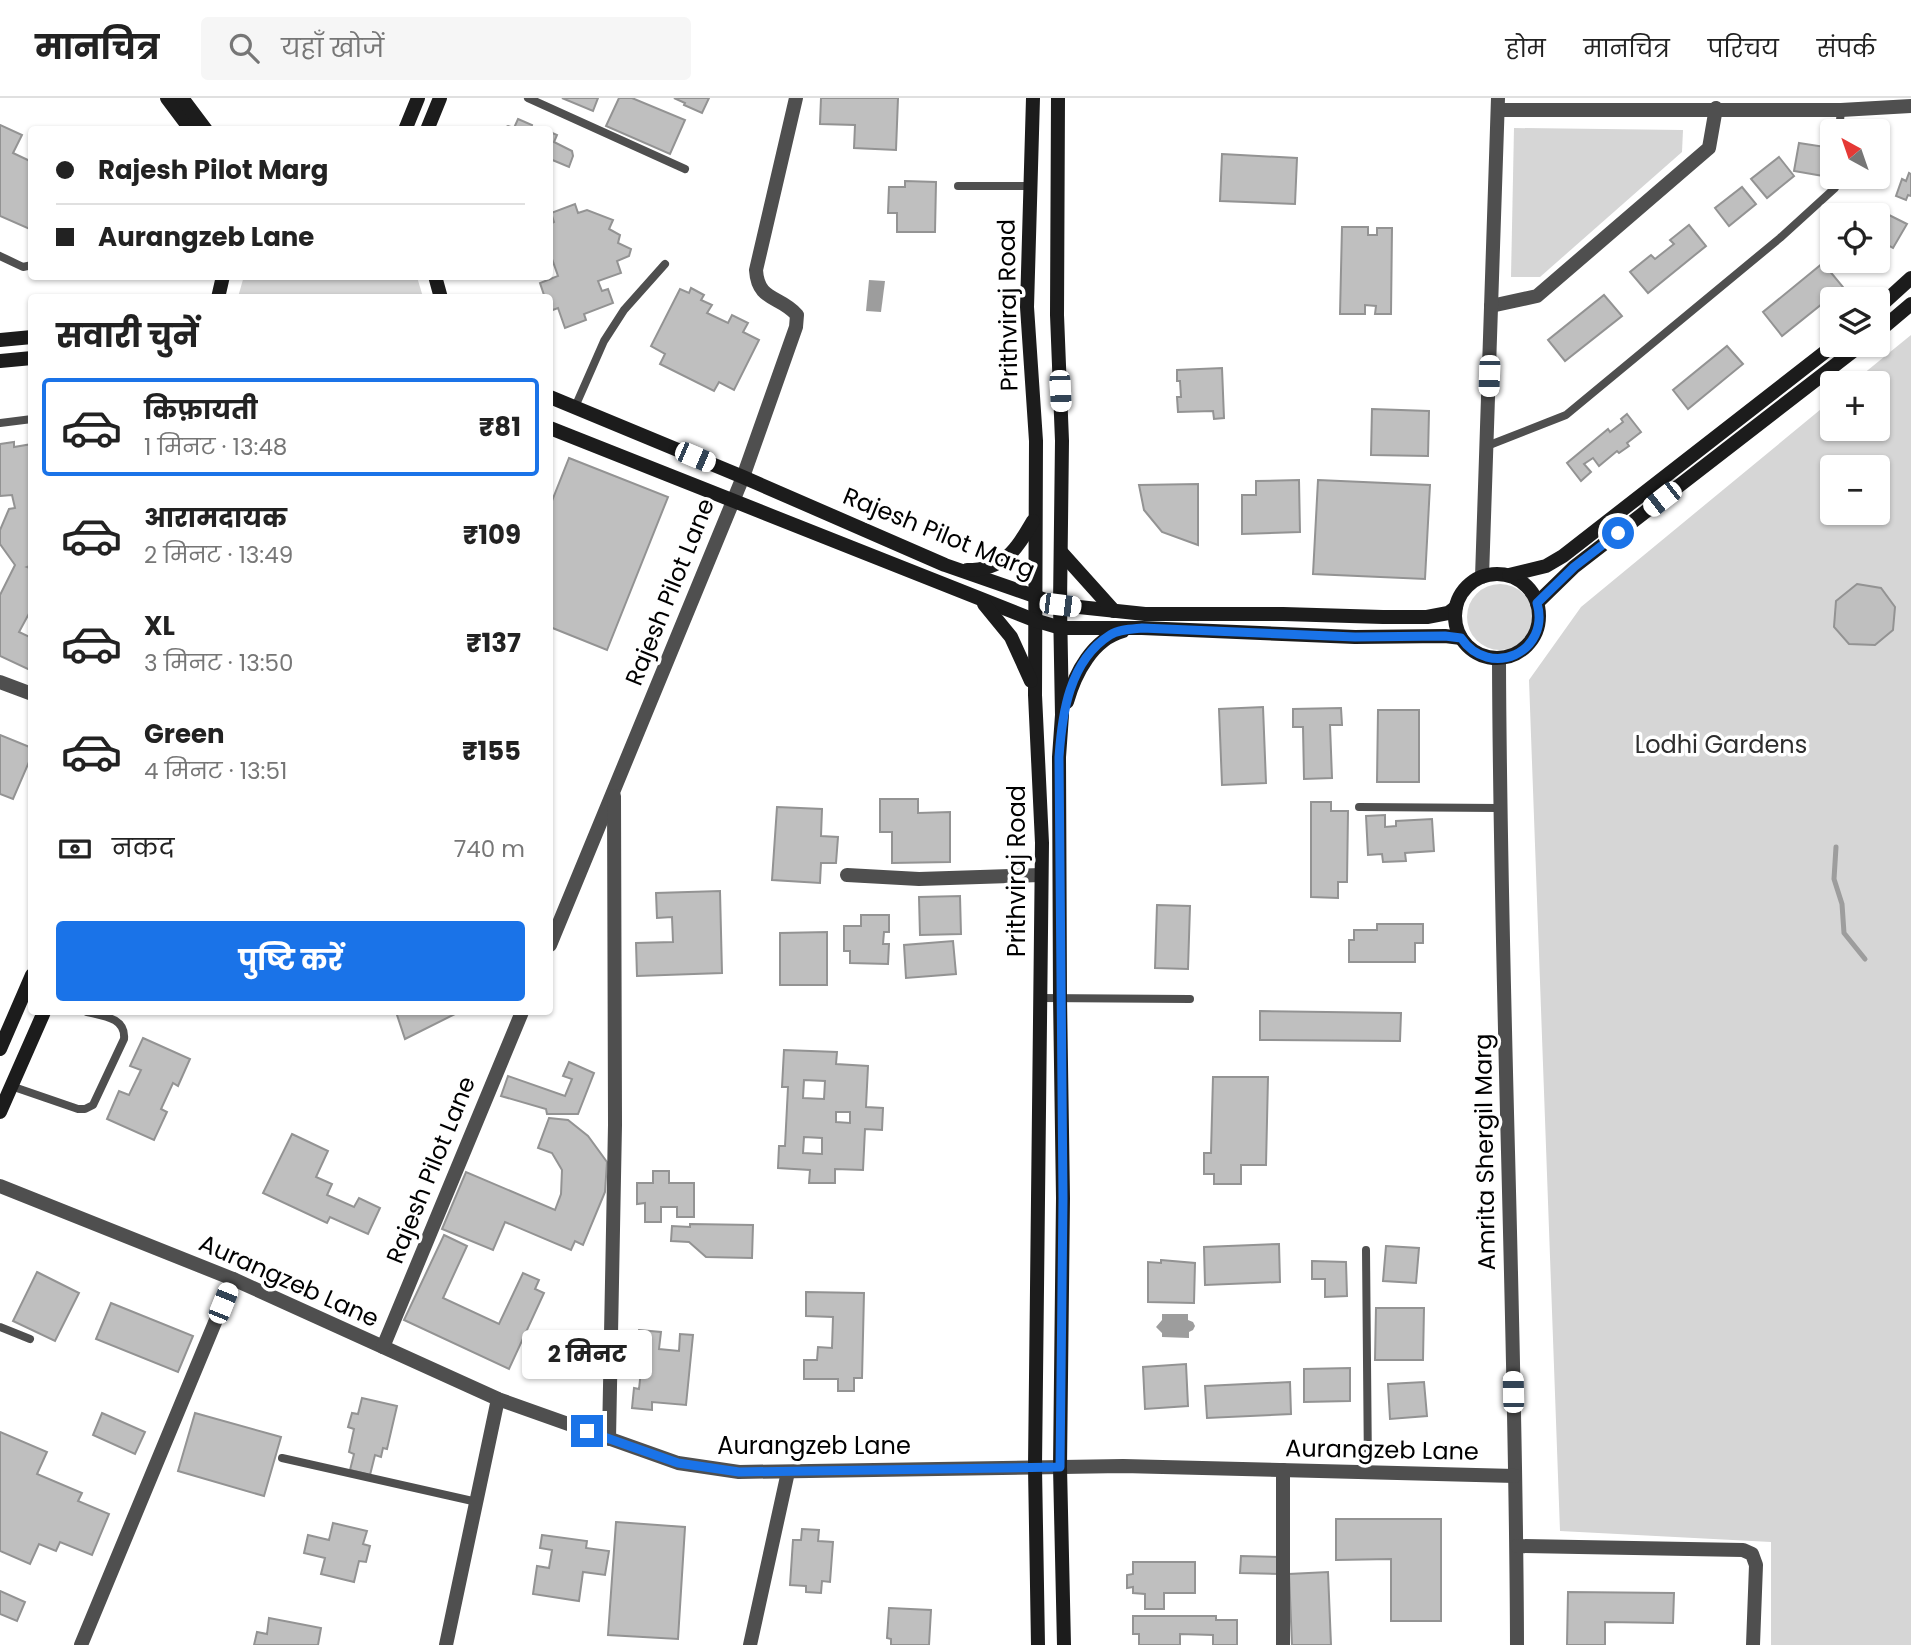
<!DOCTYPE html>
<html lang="hi">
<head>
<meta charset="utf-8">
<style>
  :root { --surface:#fff; --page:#f6f6f6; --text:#222; --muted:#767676; --line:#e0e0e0; --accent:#1a73e8 }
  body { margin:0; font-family:Poppins,"Noto Sans Devanagari",sans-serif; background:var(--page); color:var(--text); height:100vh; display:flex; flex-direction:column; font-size:26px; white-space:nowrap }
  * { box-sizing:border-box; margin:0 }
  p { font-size:23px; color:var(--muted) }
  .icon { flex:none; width:38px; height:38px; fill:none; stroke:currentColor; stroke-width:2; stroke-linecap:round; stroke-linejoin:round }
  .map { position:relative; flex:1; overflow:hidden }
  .panel { position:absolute; left:28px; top:196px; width:525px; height:721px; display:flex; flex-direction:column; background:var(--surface); border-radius:7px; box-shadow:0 2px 5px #0004 }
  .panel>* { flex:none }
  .banner { position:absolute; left:28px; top:28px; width:525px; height:154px; border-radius:7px; box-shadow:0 2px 5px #0004; display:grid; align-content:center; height:154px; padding:0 28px; background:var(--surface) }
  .needle { width:46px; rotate:320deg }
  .controls { position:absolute; left:1820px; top:21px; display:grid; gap:14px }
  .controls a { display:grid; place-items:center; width:70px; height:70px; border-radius:7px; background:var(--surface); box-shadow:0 2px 5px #0004; font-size:35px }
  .end { position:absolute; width:32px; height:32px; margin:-16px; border:9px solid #1a73e8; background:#fff; box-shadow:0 0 0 4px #fff }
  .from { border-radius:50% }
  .bubble { position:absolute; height:49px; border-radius:7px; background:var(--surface); box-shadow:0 2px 5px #0004; font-size:23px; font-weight:700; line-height:49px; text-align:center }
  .car { position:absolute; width:21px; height:42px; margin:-21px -10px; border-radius:9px; box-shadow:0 0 5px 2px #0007; background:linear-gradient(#fff 24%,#345 0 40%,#fff 0 76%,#345 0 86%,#fff 0) }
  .banner b { display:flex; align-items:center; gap:24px; height:66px; font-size:26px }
  .banner b+b { border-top:2px solid var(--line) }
  .banner i { width:18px; height:18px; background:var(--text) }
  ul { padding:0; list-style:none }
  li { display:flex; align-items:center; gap:21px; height:98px; margin:0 14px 10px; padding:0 14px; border:4px solid transparent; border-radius:7px }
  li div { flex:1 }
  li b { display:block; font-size:26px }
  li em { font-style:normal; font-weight:700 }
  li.selected { border-color:var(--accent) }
  li>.icon { width:63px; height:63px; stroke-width:1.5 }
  h2 { padding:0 28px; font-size:32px; line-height:84px }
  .pay { display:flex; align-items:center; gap:18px; height:77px; padding:0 28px; font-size:26px }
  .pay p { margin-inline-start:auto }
  .primary-button { display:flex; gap:14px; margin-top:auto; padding:14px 28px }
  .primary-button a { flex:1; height:80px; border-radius:7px; background:var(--accent); color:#fff; font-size:28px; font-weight:700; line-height:80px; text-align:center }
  header { display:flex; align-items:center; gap:42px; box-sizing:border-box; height:98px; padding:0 35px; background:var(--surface); border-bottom:2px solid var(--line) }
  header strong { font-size:33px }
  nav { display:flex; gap:38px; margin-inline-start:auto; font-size:24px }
  .search { width:490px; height:63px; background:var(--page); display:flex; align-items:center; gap:18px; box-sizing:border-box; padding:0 24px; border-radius:7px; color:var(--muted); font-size:26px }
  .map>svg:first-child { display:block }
  .green { fill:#d6d6d6; fill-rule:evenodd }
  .water { fill:#9d9d9d }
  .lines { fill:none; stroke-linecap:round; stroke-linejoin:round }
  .stream { stroke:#9d9d9d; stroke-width:5 }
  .building { fill:#bfbfbf; stroke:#939393; stroke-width:2; fill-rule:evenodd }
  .lane { stroke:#4f4f4f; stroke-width:8 }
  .street { stroke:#4f4f4f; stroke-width:14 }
  .secondary { stroke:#1c1c1c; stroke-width:14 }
  .route { stroke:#1a73e8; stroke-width:9 }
  .labels { text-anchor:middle; stroke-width:7; stroke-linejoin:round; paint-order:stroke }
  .street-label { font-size:24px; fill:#000; stroke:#fff }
  .park-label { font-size:24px; fill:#2d2d2d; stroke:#fff }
</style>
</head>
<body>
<header>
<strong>मानचित्र</strong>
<div class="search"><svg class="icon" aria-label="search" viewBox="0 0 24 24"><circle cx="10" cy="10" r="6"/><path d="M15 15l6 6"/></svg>यहाँ खोजें</div>
<nav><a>होम</a><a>मानचित्र</a><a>परिचय</a><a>संपर्क</a></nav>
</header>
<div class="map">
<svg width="1911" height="1547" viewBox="0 0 1911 1547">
  <rect width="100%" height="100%" fill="#fff"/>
  <g class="green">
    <polygon points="1514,30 1683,32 1682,54 1540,179 1511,179"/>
    <polygon points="244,178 417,179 423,199 238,199"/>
    <path d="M1911 237V1547H1771V1444L1560 1433 1529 582 1581 509 1832 302V331H1878V285H1852ZM1832 369H1878V415H1832Z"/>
    <circle cx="1500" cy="519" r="33"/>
  </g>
  <g class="water">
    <polygon points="869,182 885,183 881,214 866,213"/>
    <polygon points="1162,1216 1188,1216 1188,1222 1193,1224 1195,1228 1193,1232 1189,1234 1189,1240 1162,1239 1162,1235 1156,1229 1162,1222"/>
  </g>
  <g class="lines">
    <polyline class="stream" points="1836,749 1834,781 1842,806 1844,835 1865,861"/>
  </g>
  <g class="building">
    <polygon points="562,0 598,0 593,13"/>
    <polygon points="619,0 632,0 685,22 670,56 606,28"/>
    <polygon points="674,0 709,0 702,15 684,7 685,5"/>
    <polygon points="821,0 898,0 896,52 854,50 855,27 820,26"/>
    <polygon points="518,21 532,27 531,30 534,32 500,32 508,28 514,30"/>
    <polygon points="0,27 22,37 13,55 32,64 32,132 0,118"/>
    <polygon points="550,34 557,37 554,44 572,53 573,58 569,69 550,61"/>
    <polygon points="1799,45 1832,50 1829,79 1794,73"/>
    <polygon points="1878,48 1887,48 1886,67 1878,67"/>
    <polygon points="1222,56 1297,60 1295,106 1220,103"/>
    <polygon points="1779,59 1794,78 1767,100 1751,81"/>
    <polygon points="1909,75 1911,76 1911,98 1908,97 1906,102 1896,98 1902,81 1906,83"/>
    <polygon points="905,83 936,84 935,134 897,134 897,115 888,115 889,89 905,89"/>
    <polygon points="1742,89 1756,106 1729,128 1715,110"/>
    <polygon points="575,106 578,115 587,112 613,122 609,131 620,137 618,145 631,151 629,158 617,163 621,175 598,183 602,193 608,191 613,205 584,216 586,222 565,230 558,210 550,213 550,200 545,200 540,185 558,178 552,161 550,162 550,126 554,124 551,115"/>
    <polygon points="1887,116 1907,126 1893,150 1878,142 1880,139 1878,129"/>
    <polygon points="1689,127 1706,148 1648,195 1630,174 1651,157 1655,161 1674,146 1670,142"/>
    <polygon points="1342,129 1368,129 1368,137 1377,137 1377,130 1392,130 1391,216 1375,216 1376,208 1365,207 1365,216 1340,216"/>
    <polygon points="1823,165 1843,189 1782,238 1763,214"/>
    <polygon points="691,190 704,197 701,202 712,207 707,215 728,225 732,217 748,225 743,234 759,242 734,292 719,284 714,293 660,266 665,256 651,248 680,191 689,195"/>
    <polygon points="1604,197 1622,218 1565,263 1548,242"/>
    <polygon points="1727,248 1743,266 1688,311 1673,292"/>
    <polygon points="1222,270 1224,320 1214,321 1213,313 1178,314 1177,299 1181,299 1180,283 1177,283 1177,272"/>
    <polygon points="1372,311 1429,313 1428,358 1371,357"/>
    <polygon points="1627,316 1641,334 1627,345 1629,348 1619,355 1617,353 1599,368 1593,360 1584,366 1591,374 1581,383 1567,365 1608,331 1610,334 1623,324 1621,321"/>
    <polygon points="14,344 14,349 32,346 32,467 27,469 32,471 32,510 19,534 32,540 30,572 0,558 0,497 15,467 0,446 0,432 9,411 15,410 12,397 0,398 0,346"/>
    <polygon points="569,360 668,399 607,552 550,529 550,408"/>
    <polygon points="1299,382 1300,434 1242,436 1242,397 1256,397 1256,383"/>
    <polygon points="1318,382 1430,387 1425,481 1313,476"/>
    <polygon points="1198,386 1198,447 1162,434 1144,412 1139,387"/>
    <polygon points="1857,486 1881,490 1895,509 1893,532 1875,547 1849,546 1834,529 1836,503"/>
    <polygon points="1263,609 1266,685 1222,687 1219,611"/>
    <polygon points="1341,610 1342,627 1330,627 1332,680 1304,681 1303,629 1293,629 1293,611"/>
    <polygon points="1378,612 1419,612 1419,684 1377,684"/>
    <polygon points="0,637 32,650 32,657 13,701 0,696"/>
    <polygon points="880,701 918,701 918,715 950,714 950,764 892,765 892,734 880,734"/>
    <polygon points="1311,704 1331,704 1331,713 1348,713 1347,784 1338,784 1338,800 1311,799"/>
    <polygon points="777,709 822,711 821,738 838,739 836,765 821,765 820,785 772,782"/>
    <polygon points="1385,717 1385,729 1396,728 1396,723 1432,721 1434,753 1405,755 1406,763 1383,764 1382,756 1368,757 1366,718"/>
    <polygon points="720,793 722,875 637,878 636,845 673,844 672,819 657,820 656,795"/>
    <polygon points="960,798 961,836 920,837 919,799"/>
    <polygon points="1157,807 1190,808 1188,871 1155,870"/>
    <polygon points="861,817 889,817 889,834 884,834 883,846 889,846 888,866 850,865 850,853 844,853 844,828 861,828"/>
    <polygon points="1377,826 1423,826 1423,845 1415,845 1415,864 1349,864 1349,842 1354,842 1354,832 1377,832"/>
    <polygon points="827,834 827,887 780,887 780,835"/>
    <polygon points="953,843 956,876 906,880 904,847"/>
    <polygon points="1260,913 1401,915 1400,943 1260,942"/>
    <polygon points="396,914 459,914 405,941"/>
    <polygon points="143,940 190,961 178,988 173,985 161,1011 167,1014 154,1042 107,1021 119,993 129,997 141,972 130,968"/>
    <path d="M784 952 837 954 836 966 868 968 866 1009 883 1010 882 1032 865 1031 863 1072 835 1071V1085H809L810 1072 778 1070 779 1048H785L788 989H782ZM804 982 825 983 824 1001 803 1000ZM836 1014H850V1025L836 1024ZM804 1039 822 1040V1056L803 1055Z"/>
    <polygon points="569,964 594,975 578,1016 547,1016 546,1011 501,998 508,978 565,998 572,981 563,978"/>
    <polygon points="1213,979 1268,979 1266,1067 1241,1067 1241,1086 1214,1086 1214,1076 1204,1076 1204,1055 1211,1055"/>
    <polygon points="549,1020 568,1022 588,1038 607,1064 605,1094 583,1147 575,1143 571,1152 505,1124 493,1152 442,1131 466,1074 555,1112 561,1096 562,1072 552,1055 538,1050"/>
    <polygon points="292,1036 328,1053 316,1079 332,1086 327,1097 354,1109 359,1100 380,1110 368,1136 330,1119 327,1125 263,1095"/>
    <polygon points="653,1073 669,1073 669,1085 694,1085 694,1119 677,1119 677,1109 661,1109 661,1124 645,1124 645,1105 637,1106 637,1085 653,1085"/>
    <polygon points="690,1126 753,1127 752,1160 706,1159 689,1144 671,1143 672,1128 690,1129"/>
    <polygon points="444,1137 467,1148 443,1200 499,1226 523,1175 539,1182 535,1191 544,1195 509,1271 404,1222"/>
    <polygon points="1279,1146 1280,1184 1205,1187 1204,1149"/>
    <polygon points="1386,1148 1419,1150 1416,1185 1383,1183"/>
    <polygon points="1161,1162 1195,1165 1194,1205 1148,1204 1148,1164 1161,1165"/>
    <polygon points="1312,1163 1346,1164 1347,1198 1325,1199 1325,1181 1312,1181"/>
    <polygon points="37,1174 79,1195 55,1243 13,1223"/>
    <polygon points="806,1194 864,1195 862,1280 854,1280 854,1293 838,1293 838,1281 804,1281 804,1262 817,1262 818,1249 832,1250 833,1219 806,1218"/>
    <polygon points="111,1205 193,1238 178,1274 96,1241"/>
    <polygon points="1376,1210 1424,1210 1423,1262 1375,1262"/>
    <polygon points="639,1232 661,1234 659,1251 679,1253 680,1236 693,1237 686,1307 652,1304 652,1312 632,1310 634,1290 639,1291 642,1263 636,1263"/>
    <polygon points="1186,1266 1188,1308 1145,1311 1143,1269"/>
    <polygon points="1350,1270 1350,1303 1304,1304 1304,1271"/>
    <polygon points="1290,1284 1291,1316 1207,1320 1205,1288"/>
    <polygon points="1424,1284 1427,1318 1390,1321 1388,1286"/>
    <polygon points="362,1300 397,1308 387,1351 383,1350 381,1359 375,1357 370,1377 350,1372 354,1356 349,1354 354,1331 348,1329 352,1315 358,1316"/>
    <polygon points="102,1315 145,1334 135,1356 93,1337"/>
    <polygon points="195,1315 281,1339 264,1398 178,1373"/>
    <polygon points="0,1334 47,1354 37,1376 82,1395 78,1403 109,1416 92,1457 60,1444 56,1453 39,1446 30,1466 0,1453"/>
    <polygon points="1336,1421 1441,1421 1441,1523 1391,1523 1391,1461 1336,1462"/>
    <polygon points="616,1424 685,1429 678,1541 608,1537"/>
    <polygon points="333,1425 367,1433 363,1446 370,1448 366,1464 359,1463 354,1484 321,1476 325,1460 304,1455 308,1437 329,1442"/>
    <polygon points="802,1431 819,1432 818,1443 833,1444 830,1484 822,1483 821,1495 806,1494 806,1488 790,1487 793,1442 801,1442"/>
    <polygon points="542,1437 587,1443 586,1450 609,1453 605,1477 583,1474 579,1503 533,1496 537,1468 549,1470 552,1452 540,1450"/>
    <polygon points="1241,1458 1280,1459 1280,1476 1240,1475"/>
    <polygon points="1133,1464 1195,1464 1195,1495 1164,1495 1164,1511 1145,1511 1145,1496 1133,1495 1133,1489 1127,1490 1127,1477 1133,1476"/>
    <polygon points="1328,1474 1331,1547 1292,1547 1289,1476"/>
    <polygon points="0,1493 25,1504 17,1523 0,1516"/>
    <polygon points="1568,1494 1674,1495 1673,1525 1605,1524 1605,1547 1567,1547"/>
    <polygon points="889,1510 931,1512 929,1547 891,1547 891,1541 887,1540"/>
    <polygon points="1133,1518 1216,1518 1216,1522 1237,1522 1237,1547 1213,1547 1213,1537 1180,1536 1180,1547 1139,1547 1139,1536 1133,1536"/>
    <polygon points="269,1520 321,1530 318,1547 254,1547 257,1534 267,1536"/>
  </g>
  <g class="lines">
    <g class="lane">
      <polyline points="528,0 685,71"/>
      <polyline points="1839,33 1841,12"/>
      <polyline points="958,88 1029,88"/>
      <polyline points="0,158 23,169 32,167"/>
      <polyline points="575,309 604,243 624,212 665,166"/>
      <polyline points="0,325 32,321"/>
      <polyline points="1487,348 1566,317 1780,140 1835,90 1836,79"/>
      <polyline points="1359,709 1499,710"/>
      <polyline points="1039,900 1190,901"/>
      <path d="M11 988 78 1011H85L93 1007 124 941C126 920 104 918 87 914"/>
      <polyline points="1366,1152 1368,1374"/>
      <polyline points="0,1229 30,1241"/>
      <polyline points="282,1360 477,1404"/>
    </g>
    <g class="street">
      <polyline points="1498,12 1841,12 1911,8"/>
      <polyline points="1491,208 1537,198 1709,50 1716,10"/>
      <polyline points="1482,479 1498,0"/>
      <path d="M1499 561C1500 889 1516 1218 1517 1547"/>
      <polyline points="0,584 32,596"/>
      <polyline points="847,777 919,781 1041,777"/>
      <path d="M550 847 743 379 796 229 797 217C780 197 758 204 756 172L796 0"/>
      <polyline points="0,1088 233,1181 498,1301 678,1365 739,1374 1123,1368 1515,1378"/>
      <polyline points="383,1249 522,914"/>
      <polyline points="609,1341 615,1027 614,698"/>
      <polyline points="1517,1448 1743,1452 1752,1456 1756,1467 1753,1547"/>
      <polyline points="81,1547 233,1181"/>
      <polyline points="446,1547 498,1301"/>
      <polyline points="750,1547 788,1374"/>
      <polyline points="1283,1547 1283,1372"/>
    </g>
    <g class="secondary">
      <polyline points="167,0 191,32"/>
      <polyline points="182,0 206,32"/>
      <polyline points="1033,0 1027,209 1036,343 1035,597 1042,745 1035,1369 1038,1547"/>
      <polyline points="1058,0 1057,217 1062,343 1060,507 1062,617 1059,659 1060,899 1063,1100 1060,1369 1064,1547"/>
      <polyline points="405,32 418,0"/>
      <polyline points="427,32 440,0"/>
      <polyline points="435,178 441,200"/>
      <polyline points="218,200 223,178"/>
      <polyline points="1878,210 1911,180"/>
      <polyline points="1878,234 1911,206"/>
      <polyline points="0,242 32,239"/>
      <polyline points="0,263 32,260"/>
      <polyline points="550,299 743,379 945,467 1060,507 1145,516 1283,516 1383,519 1427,519 1448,515 1456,509"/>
      <polyline points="550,330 1034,522 1061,530 1142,530 1355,539 1445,538 1461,540"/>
      <polyline points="1061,454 1114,513"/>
      <path d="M967 472C1004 472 1016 452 1033 423"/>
      <circle cx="1497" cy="518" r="42"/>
      <polyline points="1509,477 1546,468 1563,458 1834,247"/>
      <polyline points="1537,505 1574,469 1861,247"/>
      <polyline points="984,506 1011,539 1031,583"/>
      <path d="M1067 604C1075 575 1093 541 1123 533"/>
      <polyline points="0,951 32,877"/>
      <polyline points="0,1014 44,914"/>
    </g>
  </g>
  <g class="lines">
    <path class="route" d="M587 1333 678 1365 739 1374 1060 1369 1063 1100 1059 659C1062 616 1069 563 1110 537 1119 531 1132 531 1142 530L1355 539 1445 538 1461 540C1490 582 1551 554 1537 505L1574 469 1618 435"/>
  </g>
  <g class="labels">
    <g class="street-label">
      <text transform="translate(1008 207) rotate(-91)" y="8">Prithviraj Road</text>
      <text transform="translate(939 435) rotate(22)" y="8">Rajesh Pilot Marg</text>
      <text transform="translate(670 494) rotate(-68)" y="8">Rajesh Pilot Lane</text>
      <text transform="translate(1017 773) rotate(-90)" y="8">Prithviraj Road</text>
      <text transform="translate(1485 1054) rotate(-91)" y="8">Amrita Shergil Marg</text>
      <text transform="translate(431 1072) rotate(-68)" y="8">Rajesh Pilot Lane</text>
      <text transform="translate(289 1183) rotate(24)" y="8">Aurangzeb Lane</text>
      <text x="814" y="1356">Aurangzeb Lane</text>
      <text transform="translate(1382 1352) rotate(1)" y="8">Aurangzeb Lane</text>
    </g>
    <g class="park-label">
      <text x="1721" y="655">Lodhi Gardens</text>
    </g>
  </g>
</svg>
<div class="controls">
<a><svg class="needle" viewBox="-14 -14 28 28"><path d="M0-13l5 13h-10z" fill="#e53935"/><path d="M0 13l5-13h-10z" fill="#767676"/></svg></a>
<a><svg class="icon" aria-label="locate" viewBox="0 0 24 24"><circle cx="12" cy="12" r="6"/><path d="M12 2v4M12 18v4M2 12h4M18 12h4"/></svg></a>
<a><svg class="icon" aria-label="layers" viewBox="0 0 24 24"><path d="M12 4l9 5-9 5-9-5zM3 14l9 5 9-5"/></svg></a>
<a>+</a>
<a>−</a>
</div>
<i class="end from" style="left:1618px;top:435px"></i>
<i class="end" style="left:587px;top:1333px"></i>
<div class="bubble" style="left:522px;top:1232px;width:130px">2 मिनट</div>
<i class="car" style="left:1489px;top:278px;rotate:182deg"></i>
<i class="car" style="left:1060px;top:293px;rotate:177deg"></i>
<i class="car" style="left:695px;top:359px;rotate:113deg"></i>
<i class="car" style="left:1662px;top:401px;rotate:232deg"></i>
<i class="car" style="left:1060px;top:507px;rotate:97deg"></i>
<i class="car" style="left:223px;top:1205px;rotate:22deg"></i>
<i class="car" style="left:1513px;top:1294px;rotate:359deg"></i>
<div class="banner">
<b><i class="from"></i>Rajesh Pilot Marg</b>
<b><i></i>Aurangzeb Lane</b>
</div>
<section class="panel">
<h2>सवारी चुनें</h2>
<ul>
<li class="selected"><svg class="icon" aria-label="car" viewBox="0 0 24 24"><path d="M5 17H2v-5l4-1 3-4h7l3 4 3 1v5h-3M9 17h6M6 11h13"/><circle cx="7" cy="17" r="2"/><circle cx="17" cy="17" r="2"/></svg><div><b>किफ़ायती</b><p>1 मिनट · 13:48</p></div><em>₹81</em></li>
<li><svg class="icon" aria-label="car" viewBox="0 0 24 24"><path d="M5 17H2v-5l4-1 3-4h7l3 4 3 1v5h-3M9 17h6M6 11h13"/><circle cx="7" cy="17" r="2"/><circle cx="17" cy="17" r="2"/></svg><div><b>आरामदायक</b><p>2 मिनट · 13:49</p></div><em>₹109</em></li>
<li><svg class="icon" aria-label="car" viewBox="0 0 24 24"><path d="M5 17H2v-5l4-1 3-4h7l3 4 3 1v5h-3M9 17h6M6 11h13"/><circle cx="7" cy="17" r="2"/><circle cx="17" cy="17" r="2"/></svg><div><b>XL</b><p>3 मिनट · 13:50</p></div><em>₹137</em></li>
<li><svg class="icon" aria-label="car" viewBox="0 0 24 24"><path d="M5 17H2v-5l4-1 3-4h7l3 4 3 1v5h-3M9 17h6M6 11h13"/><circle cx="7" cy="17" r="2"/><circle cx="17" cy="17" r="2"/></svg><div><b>Green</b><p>4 मिनट · 13:51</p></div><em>₹155</em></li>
</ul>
<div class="pay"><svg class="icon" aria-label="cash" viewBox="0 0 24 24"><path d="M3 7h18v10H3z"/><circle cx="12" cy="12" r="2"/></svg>नकद<p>740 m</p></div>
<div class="primary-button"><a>पुष्टि करें</a></div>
</section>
</div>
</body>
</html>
